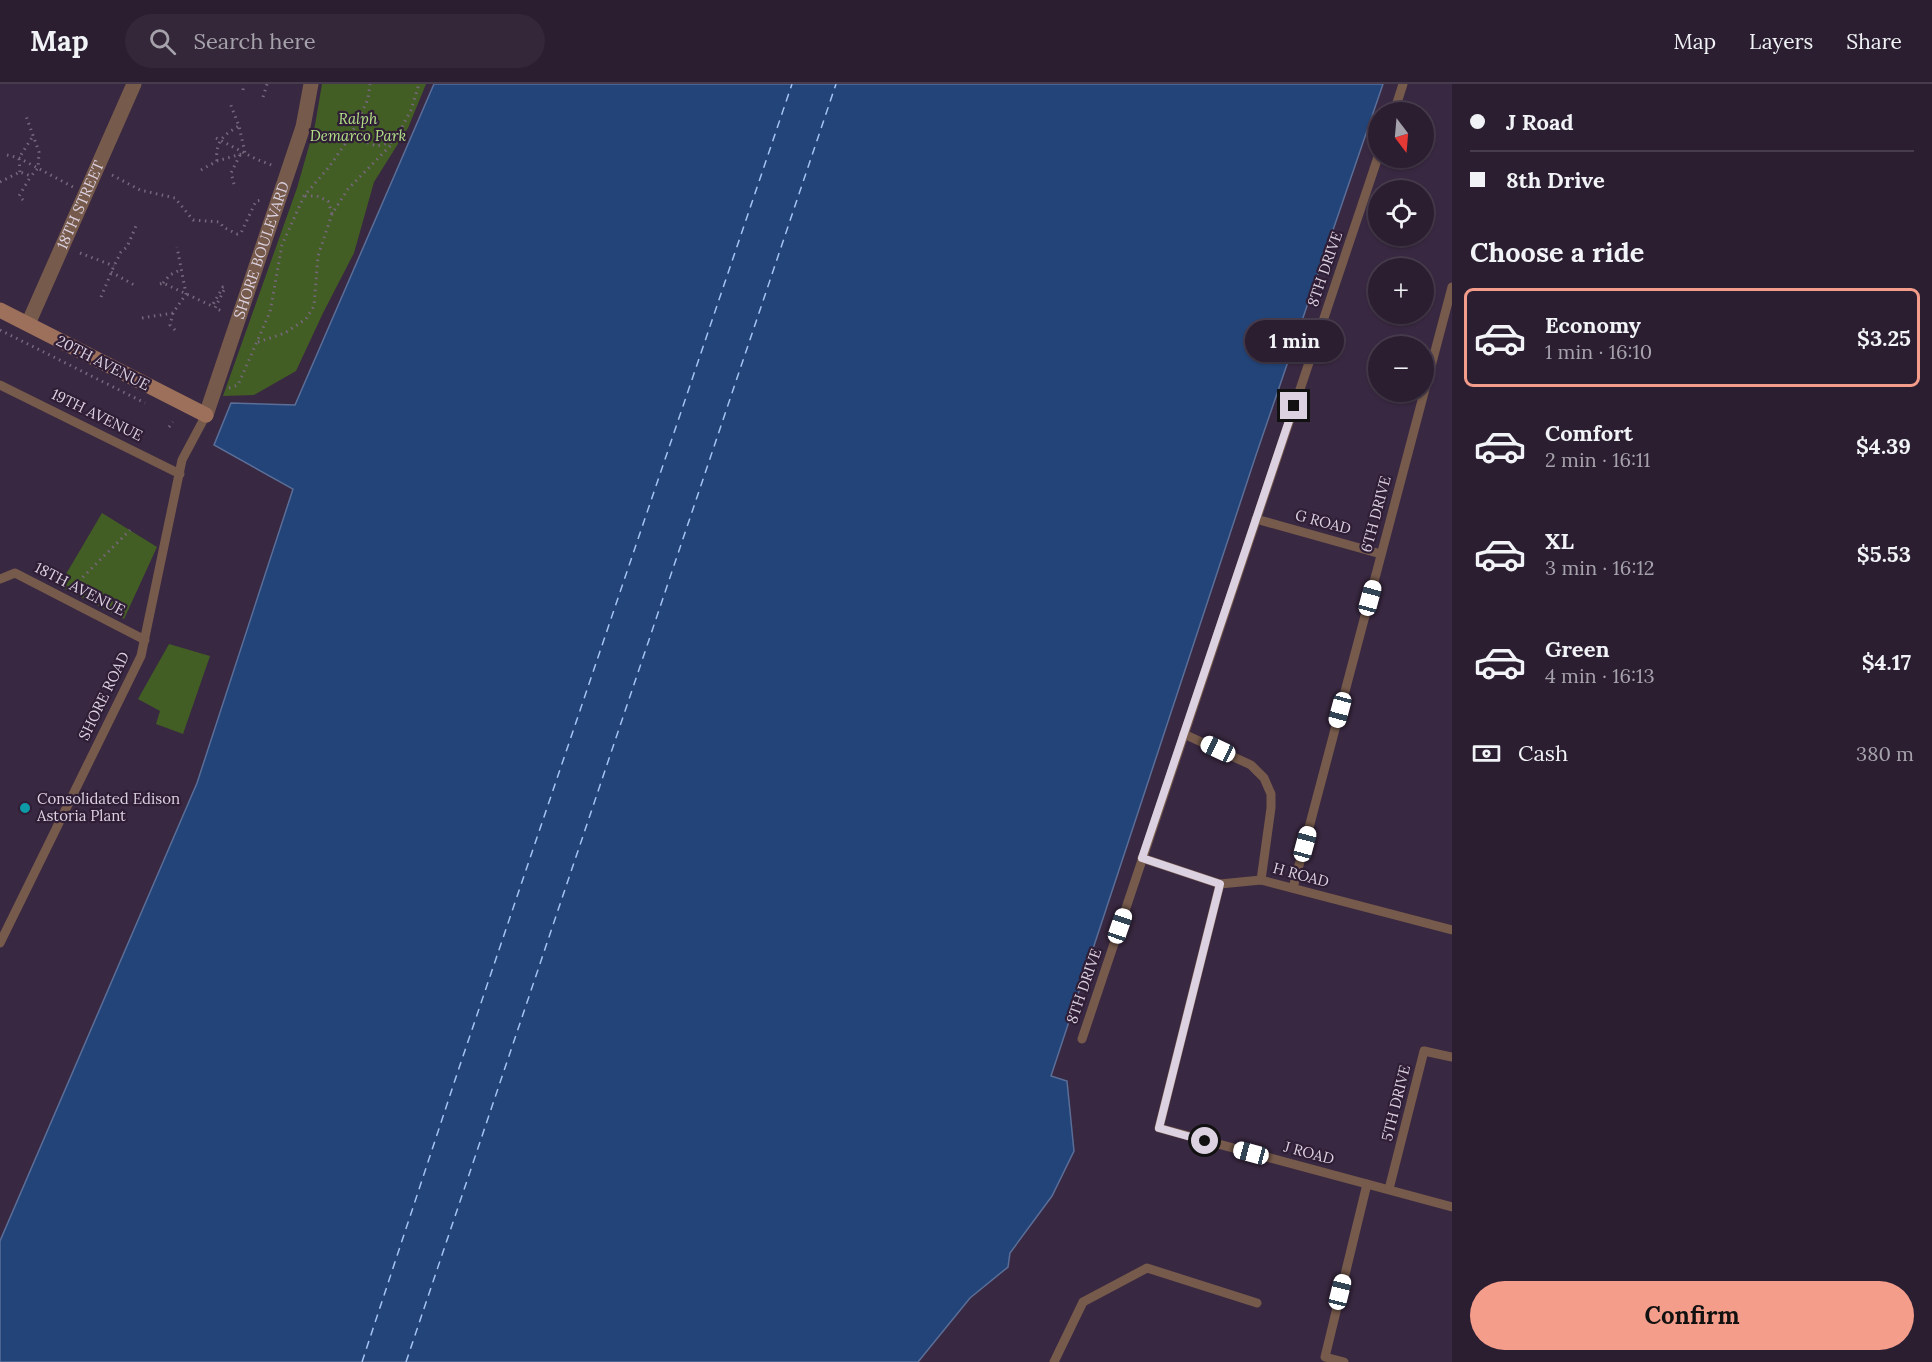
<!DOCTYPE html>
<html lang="en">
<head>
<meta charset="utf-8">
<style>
  :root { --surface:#2b1e31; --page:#332739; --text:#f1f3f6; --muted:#a6a2ab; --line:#473c4d; --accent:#f49d8b }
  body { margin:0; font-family:Lora,serif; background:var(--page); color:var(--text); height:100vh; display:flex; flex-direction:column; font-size:22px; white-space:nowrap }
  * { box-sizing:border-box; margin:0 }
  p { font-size:20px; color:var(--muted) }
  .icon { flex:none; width:33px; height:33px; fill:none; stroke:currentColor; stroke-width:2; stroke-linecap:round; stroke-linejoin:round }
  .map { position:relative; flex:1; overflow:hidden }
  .panel { display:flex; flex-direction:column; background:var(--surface); width:480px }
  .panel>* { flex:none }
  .guide { display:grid; align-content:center; height:132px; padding:0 18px; background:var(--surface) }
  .needle { width:39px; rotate:164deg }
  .tools { position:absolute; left:1368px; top:18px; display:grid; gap:12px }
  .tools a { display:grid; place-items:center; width:66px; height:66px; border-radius:50%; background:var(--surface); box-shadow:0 2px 4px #0004,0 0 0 2px var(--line); font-size:30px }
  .end { position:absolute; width:27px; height:27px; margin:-14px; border:8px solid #dcd1e1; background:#111; box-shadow:0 0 0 3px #111 }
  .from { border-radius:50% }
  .bubble { position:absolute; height:42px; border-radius:21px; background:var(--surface); box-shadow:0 2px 4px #0004,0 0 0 2px var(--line); font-size:20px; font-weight:700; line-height:42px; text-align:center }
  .car { position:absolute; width:18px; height:36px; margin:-18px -9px; border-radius:8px; box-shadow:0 0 4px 2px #0007; background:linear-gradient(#fff 24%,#345 0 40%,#fff 0 76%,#345 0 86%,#fff 0) }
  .guide b { display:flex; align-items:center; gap:21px; height:57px; font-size:22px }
  .guide b+b { border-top:2px solid var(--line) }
  .guide i { width:15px; height:15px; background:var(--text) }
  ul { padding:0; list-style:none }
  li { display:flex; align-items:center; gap:18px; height:99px; margin:0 12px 9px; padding:0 6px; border:3px solid transparent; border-radius:9px }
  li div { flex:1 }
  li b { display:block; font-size:22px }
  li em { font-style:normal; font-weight:700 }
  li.current { border-color:var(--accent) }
  li>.icon { width:54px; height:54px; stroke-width:1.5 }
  h2 { padding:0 18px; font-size:27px; line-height:72px }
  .pay { display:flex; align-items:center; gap:15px; height:66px; padding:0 18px; font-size:22px }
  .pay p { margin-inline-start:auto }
  .action { display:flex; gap:12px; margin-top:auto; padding:12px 18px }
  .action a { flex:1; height:69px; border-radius:36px; background:var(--accent); color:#111; font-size:24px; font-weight:700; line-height:69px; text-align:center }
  header { display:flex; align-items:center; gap:36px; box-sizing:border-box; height:84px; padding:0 30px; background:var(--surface); border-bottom:2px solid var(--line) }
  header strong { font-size:28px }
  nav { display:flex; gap:33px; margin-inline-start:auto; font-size:21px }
  .search { width:420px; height:54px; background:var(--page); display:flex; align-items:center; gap:15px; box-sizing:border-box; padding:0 21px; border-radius:33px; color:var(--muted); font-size:22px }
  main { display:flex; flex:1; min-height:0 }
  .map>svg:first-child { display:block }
  .green { fill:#425e24 }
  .water { fill:#234478; stroke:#5a6e98; stroke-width:1.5 }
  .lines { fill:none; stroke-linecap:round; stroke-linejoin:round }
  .ferry { stroke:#a4c2f2; stroke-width:1.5; stroke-dasharray:8 6; stroke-linecap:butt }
  .path { stroke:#76677d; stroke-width:3; stroke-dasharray:1.5 4.5; stroke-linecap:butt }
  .lane { stroke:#765a4b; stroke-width:9 }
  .street { stroke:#765a4b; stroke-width:15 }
  .secondary { stroke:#9c705a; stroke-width:15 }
  .route { stroke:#dcd1e1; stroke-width:8 }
  .culture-dot { fill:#0f9aa8; stroke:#2f1e36; stroke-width:2 }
  .labels { text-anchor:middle; stroke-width:4.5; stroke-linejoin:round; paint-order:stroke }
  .park-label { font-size:15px; font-style:italic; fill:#b2e087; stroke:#2f1e36 }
  .street-label { font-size:15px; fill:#dcd1e1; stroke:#2f1e36 }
  .poi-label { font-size:15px; fill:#dcd1e1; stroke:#2f1e36; text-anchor:start }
</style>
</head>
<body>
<header>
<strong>Map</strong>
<div class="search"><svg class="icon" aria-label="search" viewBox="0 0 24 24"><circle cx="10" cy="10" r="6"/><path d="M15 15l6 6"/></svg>Search here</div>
<nav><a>Map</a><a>Layers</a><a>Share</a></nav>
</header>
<main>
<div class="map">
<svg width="1452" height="1278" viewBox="0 0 1452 1278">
  <rect width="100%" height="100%" fill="#392841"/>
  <g class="green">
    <polygon points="322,0 426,0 408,44 374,98 354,169 323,229 296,287 254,311 223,312 297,104 315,41"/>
    <polygon points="102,429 157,463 124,535 59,502"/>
    <polygon points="169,560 210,572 183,650 156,640 160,627 138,615"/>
  </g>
  <polygon class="water" points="434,0 1383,0 1256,371 1051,992 1067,997 1074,1067 1052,1112 1010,1169 1008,1183 970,1214 918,1278 0,1278 0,1157 197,699 293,405 214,361 231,319 295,321"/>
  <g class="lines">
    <g class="ferry">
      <polyline points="362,1278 459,984 792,0"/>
      <polyline points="406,1278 836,0"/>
    </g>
    <g class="path">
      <polyline points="243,6 244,0"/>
      <polyline points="263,13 267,0"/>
      <polyline points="350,53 377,62 392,58"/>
      <polyline points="216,54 256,75 274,82"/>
      <polyline points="7,71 19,74 73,103"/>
      <path d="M217 77C215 58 223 51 239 42"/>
      <polyline points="201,86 217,77 245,69 239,42 230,19"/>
      <polyline points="20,88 19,74 33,52"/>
      <polyline points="112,91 140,106 175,114 193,136 220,138 223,143 237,150 241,149 256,117 263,116"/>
      <polyline points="0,98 20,88 31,92 38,84 39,68 26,32"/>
      <polyline points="234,100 231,89 240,71"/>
      <polyline points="305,112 317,112 328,117 332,130"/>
      <polyline points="23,116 19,112 31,92"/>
      <polyline points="80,169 114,182"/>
      <polyline points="111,188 136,202"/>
      <polyline points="163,199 170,191 182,185"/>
      <polyline points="160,200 163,199 212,222 223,203 225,204 215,224 224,228"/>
      <polyline points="101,213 114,182 121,168 127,163 136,142"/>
      <polyline points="173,229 170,241 175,246"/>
      <polyline points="142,234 173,229 186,210 177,163"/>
      <polyline points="0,246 145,319"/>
      <polyline points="258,258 285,249 306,235 314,222 318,172 332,130 348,105 394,58 411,26 419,0"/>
      <polyline points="229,304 238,301 270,228 282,161 304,112 329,83 350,53 368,15 370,0"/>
      <polyline points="169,343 173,338"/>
      <polyline points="70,506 130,446"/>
    </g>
    <g class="lane">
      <polyline points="1394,28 1403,0"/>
      <polyline points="0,301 180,390"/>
      <polyline points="1256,435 1381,470"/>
      <polyline points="0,495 15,489 145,556"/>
      <polyline points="1184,650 1251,681 1264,694 1271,710 1271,724 1261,796"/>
      <polyline points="1142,774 1220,800 1261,796 1452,846"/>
      <polyline points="1220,800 1159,1044 1452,1123"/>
      <polyline points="1293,804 1452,203"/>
      <polyline points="0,859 141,572 182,376 206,331"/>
      <polyline points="1082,955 1378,73"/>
      <polyline points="1389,1105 1424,967 1452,973"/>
      <polyline points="1054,1278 1083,1218 1147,1184 1257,1219"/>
      <polyline points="1344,1278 1325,1273 1367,1100"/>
    </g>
    <g class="street">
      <path id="s1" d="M28 240 134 0"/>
      <path id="s2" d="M206 331 303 43 311 0"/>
    </g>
    <polyline class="secondary" points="0,226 206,331"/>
  </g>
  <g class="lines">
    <polyline class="route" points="1205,1057 1159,1044 1220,800 1142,774 1294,322"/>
  </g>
  <circle class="culture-dot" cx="25" cy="724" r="6"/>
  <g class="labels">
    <g class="park-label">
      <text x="358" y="40">Ralph<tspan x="358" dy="17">Demarco Park</tspan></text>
    </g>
    <g class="street-label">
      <text dy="5" stroke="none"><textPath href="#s1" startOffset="130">18TH STREET</textPath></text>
      <text dy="5" stroke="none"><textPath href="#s2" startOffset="174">SHORE BOULEVARD</textPath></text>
      <text transform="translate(1325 185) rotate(-71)" y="5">8TH DRIVE</text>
      <text transform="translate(103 279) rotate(27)" y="5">20TH AVENUE</text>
      <text transform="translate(97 331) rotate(26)" y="5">19TH AVENUE</text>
      <text transform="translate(1376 430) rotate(-75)" y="5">6TH DRIVE</text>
      <text transform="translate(1323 438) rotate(15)" y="5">G ROAD</text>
      <text transform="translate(80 505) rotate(27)" y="5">18TH AVENUE</text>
      <text transform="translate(104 612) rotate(-64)" y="5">SHORE ROAD</text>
      <text transform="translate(1301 791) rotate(15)" y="5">H ROAD</text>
      <text transform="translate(1084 902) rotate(-71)" y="5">8TH DRIVE</text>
      <text transform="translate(1396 1019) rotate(-76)" y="5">5TH DRIVE</text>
      <text transform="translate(1309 1069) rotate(15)" y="5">J ROAD</text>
    </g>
    <g class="poi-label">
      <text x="37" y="720">Consolidated Edison<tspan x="37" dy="17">Astoria Plant</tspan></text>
    </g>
  </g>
</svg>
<div class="tools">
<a><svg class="needle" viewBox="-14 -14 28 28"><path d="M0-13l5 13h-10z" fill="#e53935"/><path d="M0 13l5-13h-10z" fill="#a6a2ab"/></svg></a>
<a><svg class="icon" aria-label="locate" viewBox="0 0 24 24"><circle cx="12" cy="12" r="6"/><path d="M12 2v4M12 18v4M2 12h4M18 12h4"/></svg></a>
<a>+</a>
<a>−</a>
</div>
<i class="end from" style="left:1205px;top:1057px"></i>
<i class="end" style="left:1294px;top:322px"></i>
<div class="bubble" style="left:1245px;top:236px;width:99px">1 min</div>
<i class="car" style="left:1370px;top:514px;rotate:15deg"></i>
<i class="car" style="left:1340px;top:626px;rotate:195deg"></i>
<i class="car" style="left:1218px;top:665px;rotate:295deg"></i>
<i class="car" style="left:1305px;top:760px;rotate:15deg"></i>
<i class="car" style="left:1120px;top:842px;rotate:19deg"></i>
<i class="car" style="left:1251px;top:1069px;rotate:285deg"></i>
<i class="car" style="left:1340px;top:1208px;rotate:14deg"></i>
</div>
<section class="panel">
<div class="guide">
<b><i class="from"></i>J Road</b>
<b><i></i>8th Drive</b>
</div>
<h2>Choose a ride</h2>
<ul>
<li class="current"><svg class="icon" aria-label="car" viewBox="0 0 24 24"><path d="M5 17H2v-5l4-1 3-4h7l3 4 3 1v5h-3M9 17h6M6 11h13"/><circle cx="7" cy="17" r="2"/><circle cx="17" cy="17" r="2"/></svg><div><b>Economy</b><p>1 min · 16:10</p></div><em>$3.25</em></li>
<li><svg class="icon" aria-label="car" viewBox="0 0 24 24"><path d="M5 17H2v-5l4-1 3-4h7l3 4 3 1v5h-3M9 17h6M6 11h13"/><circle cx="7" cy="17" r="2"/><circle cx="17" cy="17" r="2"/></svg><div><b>Comfort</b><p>2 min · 16:11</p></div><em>$4.39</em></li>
<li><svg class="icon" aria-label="car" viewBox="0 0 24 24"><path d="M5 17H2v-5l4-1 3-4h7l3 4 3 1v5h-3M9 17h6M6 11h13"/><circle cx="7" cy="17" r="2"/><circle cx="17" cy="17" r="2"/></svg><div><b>XL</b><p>3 min · 16:12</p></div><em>$5.53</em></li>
<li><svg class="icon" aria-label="car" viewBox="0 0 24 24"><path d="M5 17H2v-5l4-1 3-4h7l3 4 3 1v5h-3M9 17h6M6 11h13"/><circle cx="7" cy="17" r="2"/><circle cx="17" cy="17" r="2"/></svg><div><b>Green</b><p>4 min · 16:13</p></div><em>$4.17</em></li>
</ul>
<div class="pay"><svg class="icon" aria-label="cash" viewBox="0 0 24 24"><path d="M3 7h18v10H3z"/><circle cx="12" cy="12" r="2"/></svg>Cash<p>380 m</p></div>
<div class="action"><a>Confirm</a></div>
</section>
</main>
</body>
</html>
